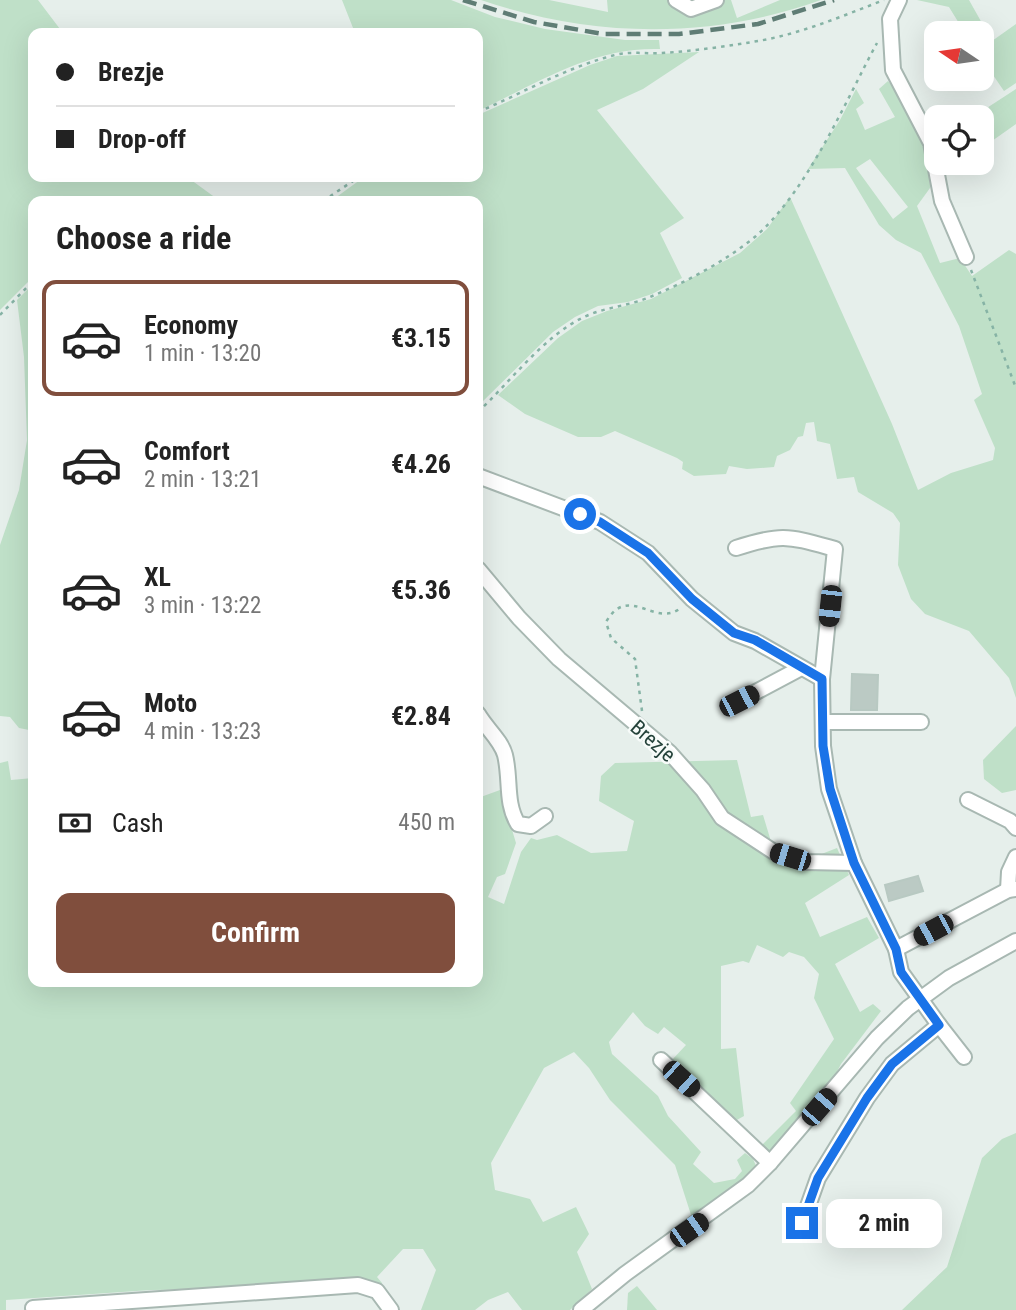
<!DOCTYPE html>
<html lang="en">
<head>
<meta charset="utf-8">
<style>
  :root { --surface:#fff; --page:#f6f6f6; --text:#222; --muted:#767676; --line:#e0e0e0; --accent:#804e3d }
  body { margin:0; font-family:"Roboto Condensed",sans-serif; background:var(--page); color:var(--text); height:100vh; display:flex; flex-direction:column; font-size:26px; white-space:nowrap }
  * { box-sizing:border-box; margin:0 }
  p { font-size:23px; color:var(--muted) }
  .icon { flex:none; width:38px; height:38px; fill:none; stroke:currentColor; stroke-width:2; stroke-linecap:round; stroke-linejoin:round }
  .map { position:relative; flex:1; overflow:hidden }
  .details { position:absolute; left:28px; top:196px; width:455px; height:791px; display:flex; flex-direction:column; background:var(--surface); border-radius:14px; box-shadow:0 7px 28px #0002 }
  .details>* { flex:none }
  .banner { position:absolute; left:28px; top:28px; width:455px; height:154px; border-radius:14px; box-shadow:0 7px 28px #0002; display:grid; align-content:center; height:154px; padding:0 28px; background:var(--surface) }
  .needle { width:46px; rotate:283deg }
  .controls { position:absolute; left:924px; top:21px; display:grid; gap:14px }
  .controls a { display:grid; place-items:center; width:70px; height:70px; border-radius:14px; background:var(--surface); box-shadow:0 7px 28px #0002; font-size:35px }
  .end { position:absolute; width:32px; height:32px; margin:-16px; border:9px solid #1a73e8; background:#fff; box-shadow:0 0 0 4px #fff }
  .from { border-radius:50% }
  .bubble { position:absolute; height:49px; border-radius:14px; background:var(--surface); box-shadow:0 7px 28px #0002; font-size:23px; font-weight:700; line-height:49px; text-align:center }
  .car { position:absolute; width:21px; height:42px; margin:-21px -10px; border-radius:9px; box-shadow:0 0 5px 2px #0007; background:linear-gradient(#222 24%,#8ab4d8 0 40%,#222 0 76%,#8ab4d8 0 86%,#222 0) }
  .banner b { display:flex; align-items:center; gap:24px; height:66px; font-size:26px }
  .banner b+b { border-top:2px solid var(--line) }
  .banner i { width:18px; height:18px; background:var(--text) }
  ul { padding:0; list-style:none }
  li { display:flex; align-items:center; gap:21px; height:116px; margin:0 14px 10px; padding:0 14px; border:4px solid transparent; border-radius:14px }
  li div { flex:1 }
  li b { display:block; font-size:26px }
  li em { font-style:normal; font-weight:700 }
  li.current { border-color:var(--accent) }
  li>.icon { width:63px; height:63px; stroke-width:1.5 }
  h2 { padding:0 28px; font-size:32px; line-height:84px }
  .pay { display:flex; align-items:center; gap:18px; height:77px; padding:0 28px; font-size:26px }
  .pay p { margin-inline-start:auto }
  .primary-button { display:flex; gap:14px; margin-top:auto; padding:14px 28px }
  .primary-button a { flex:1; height:80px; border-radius:14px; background:var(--accent); color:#fff; font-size:28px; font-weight:700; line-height:80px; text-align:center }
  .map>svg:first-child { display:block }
  .green { fill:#bfe0c8; fill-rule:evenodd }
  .building { fill:#bbcac4; stroke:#b8c9c2; stroke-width:2 }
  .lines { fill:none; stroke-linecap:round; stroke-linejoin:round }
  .minor-casing { stroke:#a8b8b2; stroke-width:18 }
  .path { stroke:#86b3a5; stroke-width:2.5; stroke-dasharray:3.5 5; stroke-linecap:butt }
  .minor { stroke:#fff; stroke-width:14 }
  .rail { stroke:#5f7d75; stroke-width:4.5; stroke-dasharray:14 7; stroke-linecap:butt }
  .route { stroke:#1a73e8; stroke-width:9 }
  .labels { text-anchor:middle; stroke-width:5; stroke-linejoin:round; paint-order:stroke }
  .street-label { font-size:21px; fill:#24423a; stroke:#f7fbf9 }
</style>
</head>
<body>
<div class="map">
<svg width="1016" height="1310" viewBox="0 0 1016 1310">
  <rect width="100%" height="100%" fill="#e6efeb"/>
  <g class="green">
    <polygon points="0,0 38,0 63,33 33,33 33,177 187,177 220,201 33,201 33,277 0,310"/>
    <path d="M342 0H451L495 17 545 29 625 40H659L660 49C591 47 538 83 478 111V33H355Z"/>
    <path d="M481 0H549L608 12 607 0H671L719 4 723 0H731L737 18 780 0H821C710 40 591 38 481 0Z"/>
    <polygon points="917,0 969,0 992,41 1016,24 1016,83 1004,91 982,59 982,33 965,33 949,7"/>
    <polygon points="699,52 643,89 597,110 684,218 660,233 682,278 652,294 628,302 598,306 575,317 553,332 478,406 478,201 331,201 364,177 478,177 478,115 590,65 617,56"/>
    <path d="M888 81C909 101 931 158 930 188L917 206 940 263 960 258 972 276 1009 250 1016 254V698L1009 678 969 631 925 614 911 599 898 565 900 523 893 513 858 492 854 477 837 479 830 444 817 441 814 422 806 423 803 436 798 437 790 450 777 456 774 467 747 469 729 466 726 474 694 476 682 469 683 462 677 458 615 431 601 437H578L525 414 498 395 558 338 582 321 607 311 651 299 740 253 767 229 790 197 892 424 918 490 951 473 993 460 995 448 974 400 982 394 959 326 921 253 896 240 879 225 845 168 808 169 840 120 856 89 864 103 856 109 865 130 895 117 879 89ZM870 159 908 207 893 219 856 168Z"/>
    <polygon points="1016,89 1016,124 982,148 982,117 973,117"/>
    <polygon points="33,284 33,738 29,730 19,728 10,717 0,716 0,545 19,490 27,440 24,357 17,300"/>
    <polygon points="1016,726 1016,790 1002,793 984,779 983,760"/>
    <polygon points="737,760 751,817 763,815 776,858 793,865 837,848 849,875 805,903 820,937 867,917 879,938 835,964 860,1012 873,1004 881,1011 841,1064 829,1087 773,1149 763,1153 758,1149 796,1111 790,1103 834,1039 814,998 819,974 804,957 789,952 783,957 757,945 749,963 743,961 721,966 721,1049 736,1048 744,1116 735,1121 671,1061 686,1045 664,1027 658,1034 645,1026 633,1012 609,1042 612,1054 658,1096 668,1116 701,1152 693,1164 714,1183 735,1179 742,1171 737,1160 745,1153 753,1159 757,1168 725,1195 692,1218 675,1165 610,1100 589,1068 574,1052 544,1068 491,1163 495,1190 530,1199 543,1222 576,1207 589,1234 577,1252 592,1289 570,1310 522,1310 508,1292 488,1300 475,1310 421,1310 436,1270 423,1249 403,1249 377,1277 382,1283 382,1287 151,1290 6,1300 6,1310 0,1310 0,763 8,761 11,780 33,778 33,982 478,982 478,798 500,790 516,843 505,874 497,877 488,897 504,904 521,852 531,838 537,840 557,835 591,853 627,851 634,821 599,801 601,776 615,763"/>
    <polygon points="1016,1133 1016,1310 902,1310 947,1267 982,1158 1002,1139"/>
    <polygon points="637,1286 657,1310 627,1310 628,1293"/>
  </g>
  <g class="building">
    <polygon points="852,674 878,675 877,710 851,710"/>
    <polygon points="918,876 923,891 889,901 885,885"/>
  </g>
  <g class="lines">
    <defs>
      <g id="minor">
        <polyline points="676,0 691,9 716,0"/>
        <polyline points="899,0 890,19 893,70 931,143 942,201 966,257"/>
        <polyline points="478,476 600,522 648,553 692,599 734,633 755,641 822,679"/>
        <path d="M736 548C782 533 788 536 835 549L822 679 823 746 829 789 854 863 896 949 901 972 939 1025 892 1064 867 1098 818 1178 802 1223"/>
        <polyline points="478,569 519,618 559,659 669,752 703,790 722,818 774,852 806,862 854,863"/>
        <polyline points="739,701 801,668"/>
        <path d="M478 714C486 728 501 740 505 755 511 779 505 803 518 824L531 826 545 816"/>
        <polyline points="823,722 921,722"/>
        <polyline points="968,800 1010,821 1016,828"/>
        <polyline points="1008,890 1009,872 1016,857"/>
        <polyline points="896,949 1008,890 1016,889"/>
        <polyline points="939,1025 964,1057"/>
        <polyline points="661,1060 770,1163"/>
        <polyline points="33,1308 358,1285 377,1291 391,1310"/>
        <polyline points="581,1310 625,1274 748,1185 770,1163 877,1038 908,1008 949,978 1016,941"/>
      </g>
    </defs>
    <use href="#minor" class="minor-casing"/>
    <g class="path">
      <path d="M478 112C523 93 567 67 615 55 631 51 646 54 662 53 692 51 723 47 752 42 798 35 840 17 884 0"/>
      <polyline points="228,201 262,201"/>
      <polyline points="323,201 359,177"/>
      <polyline points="971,270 1016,388"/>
      <polyline points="0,315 33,281"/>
      <path d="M478 412C510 382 544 336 584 317 605 307 629 306 650 297 686 282 726 261 756 236 808 190 844 104 877 43"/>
      <path d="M642 711 635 659 611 638 606 622C629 582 655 630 682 607"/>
    </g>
    <use href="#minor" class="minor"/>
    <polyline class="rail" points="463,0 534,22 603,34 679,34 758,24 834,0"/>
  </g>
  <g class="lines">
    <polyline class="route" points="580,514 600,522 648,553 692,599 734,633 755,640 822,679 823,746 830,789 854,863 896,949 901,972 939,1025 892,1064 867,1098 818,1178 802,1223"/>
  </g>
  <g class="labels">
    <g class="street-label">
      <text transform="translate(653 741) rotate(41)" y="7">Brezje</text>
    </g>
  </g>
</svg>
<div class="controls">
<a><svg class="needle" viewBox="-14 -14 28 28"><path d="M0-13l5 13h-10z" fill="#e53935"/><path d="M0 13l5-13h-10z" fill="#767676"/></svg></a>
<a><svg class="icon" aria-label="locate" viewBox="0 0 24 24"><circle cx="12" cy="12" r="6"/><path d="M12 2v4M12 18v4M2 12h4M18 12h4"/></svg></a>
</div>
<i class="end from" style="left:580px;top:514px"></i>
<i class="end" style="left:802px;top:1223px"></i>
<div class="bubble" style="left:826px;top:1199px;width:116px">2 min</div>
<i class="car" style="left:830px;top:606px;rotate:186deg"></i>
<i class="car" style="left:739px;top:701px;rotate:63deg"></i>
<i class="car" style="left:790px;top:857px;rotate:287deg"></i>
<i class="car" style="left:933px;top:930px;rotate:242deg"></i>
<i class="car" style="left:681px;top:1079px;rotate:132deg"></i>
<i class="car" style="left:819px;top:1107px;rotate:41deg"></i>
<i class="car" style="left:689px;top:1230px;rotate:55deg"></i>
<div class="banner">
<b><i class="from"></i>Brezje</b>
<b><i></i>Drop-off</b>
</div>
<section class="details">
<h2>Choose a ride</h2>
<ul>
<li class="current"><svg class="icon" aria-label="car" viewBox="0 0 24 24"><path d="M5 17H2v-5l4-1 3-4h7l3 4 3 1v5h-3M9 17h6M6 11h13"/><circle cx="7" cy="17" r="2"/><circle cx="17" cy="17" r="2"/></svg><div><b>Economy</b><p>1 min · 13:20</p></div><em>€3.15</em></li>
<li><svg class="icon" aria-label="car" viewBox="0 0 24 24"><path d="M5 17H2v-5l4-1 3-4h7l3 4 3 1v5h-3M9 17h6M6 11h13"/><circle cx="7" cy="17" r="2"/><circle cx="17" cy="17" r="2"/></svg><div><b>Comfort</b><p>2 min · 13:21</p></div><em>€4.26</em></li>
<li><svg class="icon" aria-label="car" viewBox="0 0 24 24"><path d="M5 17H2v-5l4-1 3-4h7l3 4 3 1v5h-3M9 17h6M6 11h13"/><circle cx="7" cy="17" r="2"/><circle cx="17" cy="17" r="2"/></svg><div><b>XL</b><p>3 min · 13:22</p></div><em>€5.36</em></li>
<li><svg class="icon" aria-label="car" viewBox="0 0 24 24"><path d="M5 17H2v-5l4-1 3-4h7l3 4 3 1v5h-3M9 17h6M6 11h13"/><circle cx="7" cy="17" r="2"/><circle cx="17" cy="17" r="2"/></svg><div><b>Moto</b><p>4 min · 13:23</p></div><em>€2.84</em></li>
</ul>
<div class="pay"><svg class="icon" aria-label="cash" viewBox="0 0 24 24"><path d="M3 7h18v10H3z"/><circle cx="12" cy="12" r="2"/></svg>Cash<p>450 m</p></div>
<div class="primary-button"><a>Confirm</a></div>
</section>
</div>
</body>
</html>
